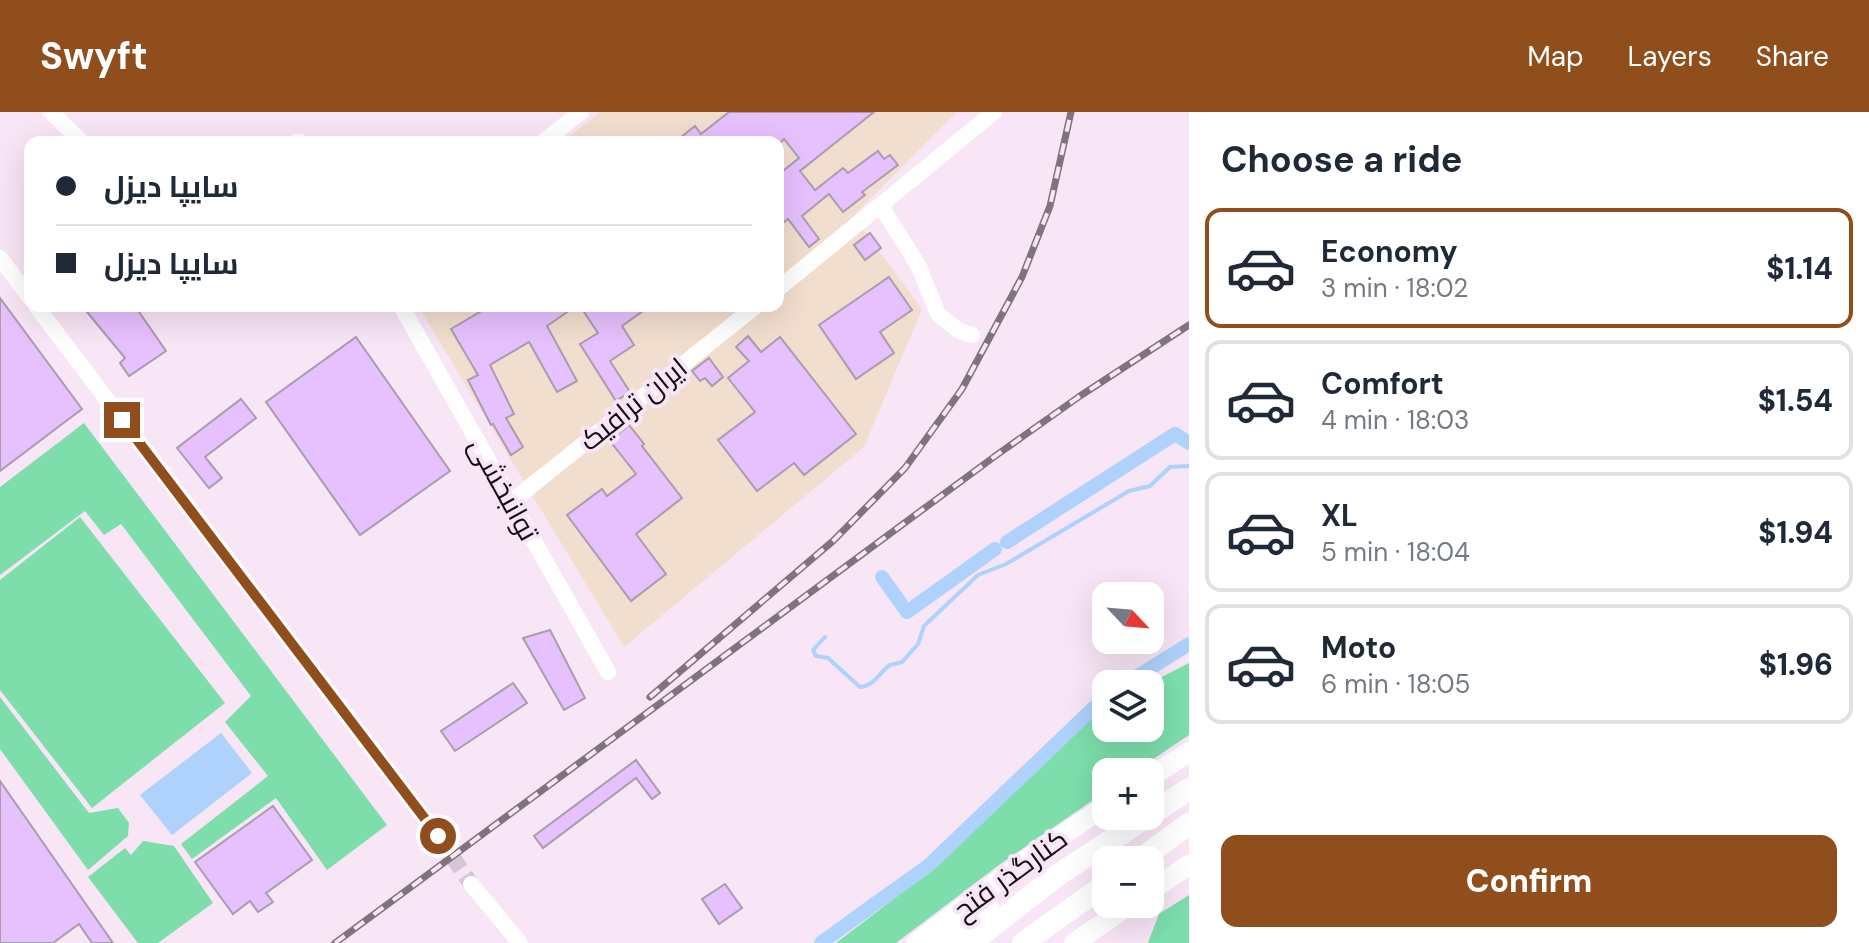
<!DOCTYPE html>
<html lang="en">
<head>
<meta charset="utf-8">
<style>
  :root { --surface:#fff; --page:#f2f2f3; --text:#1f2937; --muted:#747a83; --line:#e0e1e3; --accent:#904e1c }
  body { margin:0; font-family:"DM Sans",Cairo,sans-serif; background:var(--page); color:var(--text); height:100vh; display:flex; flex-direction:column; font-size:30px; white-space:nowrap }
  * { box-sizing:border-box; margin:0 }
  p { font-size:26px; color:var(--muted) }
  .icon { flex:none; width:44px; height:44px; fill:none; stroke:currentColor; stroke-width:2; stroke-linecap:round; stroke-linejoin:round }
  .map { position:relative; flex:1; overflow:hidden }
  .sheet { display:flex; flex-direction:column; background:var(--surface); width:680px }
  .sheet>* { flex:none }
  .top-card { position:absolute; left:24px; top:24px; width:760px; height:176px; border-radius:16px; box-shadow:0 8px 32px #0002; display:grid; align-content:center; height:176px; padding:0 32px; background:var(--surface) }
  .needle { width:52px; rotate:116deg }
  .buttons { position:absolute; left:1092px; top:470px; display:grid; gap:16px }
  .buttons a { display:grid; place-items:center; width:72px; height:72px; border-radius:16px; background:var(--surface); box-shadow:0 8px 32px #0002; font-size:40px }
  .end { position:absolute; width:36px; height:36px; margin:-18px; border:10px solid #904e1c; background:#fff; box-shadow:0 0 0 4px #fff }
  .from { border-radius:50% }
  .top-card b { display:flex; align-items:center; gap:28px; height:76px; font-size:30px }
  .top-card b+b { border-top:2px solid var(--line) }
  .top-card i { width:20px; height:20px; background:var(--text) }
  ul { padding:0; list-style:none }
  li { display:flex; align-items:center; gap:24px; height:120px; margin:0 16px 12px; padding:0 16px; border:4px solid var(--line); border-radius:16px }
  li div { flex:1 }
  li b { display:block; font-size:30px }
  li em { font-style:normal; font-weight:800 }
  li.on { border-color:var(--accent) }
  li>.icon { width:72px; height:72px; stroke-width:1.5 }
  h2 { padding:0 32px; font-size:36px; line-height:96px }
  .button { display:flex; gap:16px; margin-top:auto; padding:16px 32px }
  .button a { flex:1; height:92px; border-radius:16px; background:var(--accent); color:#fff; font-size:32px; font-weight:800; line-height:92px; text-align:center }
  header { display:flex; align-items:center; gap:48px; box-sizing:border-box; height:112px; padding:0 40px; background:var(--accent); color:#fff }
  header strong { font-size:38px }
  nav { display:flex; gap:44px; margin-inline-start:auto; font-size:28px }
  main { display:flex; flex:1; min-height:0 }
  .map>svg:first-child { display:block }
  .industrial { fill:#f2decf }
  .green { fill:#7ddeac }
  .water { fill:#aed2fc }
  .lines { fill:none; stroke-linecap:round; stroke-linejoin:round }
  .stream { stroke:#aed2fc; stroke-width:4 }
  .canal { stroke:#aed2fc; stroke-width:14 }
  .building { fill:#e7c0fe; stroke:#a89caf; stroke-width:2 }
  .minor-tunnel { stroke:#d6c5d4; stroke-width:16; stroke-dasharray:16 8; stroke-linecap:butt }
  .minor { stroke:#fff; stroke-width:16 }
  .major { stroke:#fff; stroke-width:20 }
  .highway { stroke:#fff; stroke-width:22 }
  .rail-casing { stroke:#7f737d; stroke-width:7 }
  .rail { stroke:#f8e5f6; stroke-width:4; stroke-dasharray:12; stroke-linecap:butt }
  .route { stroke:#904e1c; stroke-width:10 }
  .labels { text-anchor:middle; stroke-width:8; stroke-linejoin:round; paint-order:stroke }
  .street-label { font-size:28px; fill:#140e13; stroke:#f8e5f6 }
</style>
</head>
<body>
<header>
<strong>Swyft</strong>
<nav><a>Map</a><a>Layers</a><a>Share</a></nav>
</header>
<main>
<div class="map">
<svg width="1189" height="831" viewBox="0 0 1189 831">
  <rect width="100%" height="100%" fill="#f8e5f6"/>
  <polygon class="industrial" points="600,0 957,0 853,104 922,197 864,335 624,535 418,194 778,194 778,30 562,30"/>
  <g class="green">
    <polygon points="84,311 387,713 327,758 276,686 192,747 181,732 268,664 225,610 251,584 121,412 104,423 85,399 0,463 0,375"/>
    <polygon points="80,405 225,591 92,696 0,578 0,468"/>
    <polygon points="1189,551 1189,623 1134,660 1106,660 1106,679 999,753 896,831 836,831 942,750 1100,597 1106,594 1106,616 1150,616 1148,572"/>
    <polygon points="0,585 89,701 118,696 129,711 128,724 88,758 0,637"/>
    <polygon points="143,729 174,734 213,791 158,831 138,831 88,765 125,736 131,743"/>
    <polygon points="1189,783 1189,831 1148,831 1159,802"/>
  </g>
  <polygon class="water" points="221,621 252,661 172,723 140,683"/>
  <g class="lines">
    <path class="stream" d="M825 525 813 538 816 544 828 546 860 575C874 574 880 560 890 553L902 550 918 532 924 514 978 463 1006 452 1129 379 1150 374 1170 355 1189 354"/>
    <g class="canal">
      <polyline points="1007,430 1175,322 1189,331"/>
      <polyline points="882,465 907,500 995,437"/>
      <polyline points="1125,572 1189,532"/>
      <polyline points="879,789 928,754 1106,584"/>
      <polyline points="821,831 876,791"/>
    </g>
  </g>
  <g class="building">
    <polygon points="729,0 874,0 800,59 815,78 843,56 848,61 878,39 884,47 890,43 898,53 862,80 865,83 843,100 829,82 802,104 819,127 809,135 788,107 778,115 778,63 799,46 784,27 781,30 675,30 695,14 701,22"/>
    <polygon points="870,121 881,136 865,148 854,133"/>
    <polygon points="889,165 912,198 880,220 894,241 856,267 819,213"/>
    <polygon points="0,186 82,297 0,359"/>
    <polygon points="82,194 135,194 166,239 129,264 120,251 125,246"/>
    <polygon points="490,194 576,194 547,214 577,269 557,280 529,230 490,253 514,302 506,306 523,335 511,343 493,312 491,313 468,268 478,263 451,217"/>
    <polygon points="580,194 650,194 622,214 634,233 610,249 630,280 616,289 580,232 598,221"/>
    <polygon points="748,224 761,240 780,225 856,322 804,363 794,351 757,379 718,328 755,300 728,266 749,249 736,235"/>
    <polygon points="356,225 450,359 360,423 266,290"/>
    <polygon points="709,246 723,265 712,274 705,266 700,269 692,259"/>
    <polygon points="241,287 256,306 205,345 222,366 209,376 177,336"/>
    <polygon points="629,313 644,332 642,334 682,386 636,422 666,462 631,489 567,403 602,377 607,384 636,362 610,329"/>
    <polygon points="550,518 585,586 564,598 523,526"/>
    <polygon points="513,571 527,591 455,639 441,619"/>
    <polygon points="636,648 660,681 652,687 636,666 543,736 534,724"/>
    <polygon points="0,669 113,831 92,831 79,812 53,831 0,831"/>
    <polygon points="273,694 312,748 266,781 273,790 258,800 250,789 233,802 195,750"/>
    <polygon points="725,772 742,796 719,812 702,787"/>
  </g>
  <g class="lines">
    <polyline class="minor-tunnel" points="438,724 471,772"/>
    <g class="minor">
      <polyline points="51,0 82,30"/>
      <polyline points="296,30 300,30"/>
      <polyline points="543,30 581,0"/>
      <polyline points="881,94 918,153 938,202 959,219 972,223"/>
      <polyline points="0,146 30,186"/>
      <polyline points="778,177 994,0"/>
      <polyline points="36,194 438,724"/>
      <polyline points="401,194 608,560"/>
      <polyline points="511,390 756,194"/>
      <polyline points="471,772 520,831"/>
    </g>
    <g class="major">
      <polyline points="1150,665 1189,640"/>
      <polyline points="1150,779 1189,753"/>
      <polyline points="916,831 1041,737 1106,694"/>
      <polyline points="1074,831 1131,792"/>
    </g>
    <g class="highway">
      <polyline points="1150,703 1189,677"/>
      <polyline points="1139,748 1189,712"/>
      <polyline points="943,831 990,799"/>
      <polyline points="971,831 1055,765 1148,704"/>
      <polyline points="1023,831 1106,772"/>
    </g>
    <defs>
      <g id="rail">
        <polyline points="650,585 833,429 905,356 962,277 1022,165 1050,94 1071,0"/>
        <polyline points="335,831 998,342 1080,284 1189,213"/>
      </g>
    </defs>
    <use href="#rail" class="rail-casing"/>
    <use href="#rail" class="rail"/>
  </g>
  <g class="lines">
    <polyline class="route" points="122,308 438,724"/>
  </g>
  <g class="labels">
    <g class="street-label">
      <text transform="translate(633 292) rotate(-39)" y="10">ایران ترافیک</text>
      <text transform="translate(504 377) rotate(61)" y="10">توانبخشی</text>
      <text transform="translate(1010 762) rotate(-36)" y="10">کنارگذر فتح</text>
    </g>
  </g>
</svg>
<div class="buttons">
<a><svg class="needle" viewBox="-14 -14 28 28"><path d="M0-13l5 13h-10z" fill="#e53935"/><path d="M0 13l5-13h-10z" fill="#747a83"/></svg></a>
<a><svg class="icon" aria-label="layers" viewBox="0 0 24 24"><path d="M12 4l9 5-9 5-9-5zM3 14l9 5 9-5"/></svg></a>
<a>+</a>
<a>−</a>
</div>
<i class="end from" style="left:438px;top:724px"></i>
<i class="end" style="left:122px;top:308px"></i>
<div class="top-card">
<b><i class="from"></i>سایپا دیزل</b>
<b><i></i>سایپا دیزل</b>
</div>
</div>
<section class="sheet">
<h2>Choose a ride</h2>
<ul>
<li class="on"><svg class="icon" aria-label="car" viewBox="0 0 24 24"><path d="M5 17H2v-5l4-1 3-4h7l3 4 3 1v5h-3M9 17h6M6 11h13"/><circle cx="7" cy="17" r="2"/><circle cx="17" cy="17" r="2"/></svg><div><b>Economy</b><p>3 min · 18:02</p></div><em>$1.14</em></li>
<li><svg class="icon" aria-label="car" viewBox="0 0 24 24"><path d="M5 17H2v-5l4-1 3-4h7l3 4 3 1v5h-3M9 17h6M6 11h13"/><circle cx="7" cy="17" r="2"/><circle cx="17" cy="17" r="2"/></svg><div><b>Comfort</b><p>4 min · 18:03</p></div><em>$1.54</em></li>
<li><svg class="icon" aria-label="car" viewBox="0 0 24 24"><path d="M5 17H2v-5l4-1 3-4h7l3 4 3 1v5h-3M9 17h6M6 11h13"/><circle cx="7" cy="17" r="2"/><circle cx="17" cy="17" r="2"/></svg><div><b>XL</b><p>5 min · 18:04</p></div><em>$1.94</em></li>
<li><svg class="icon" aria-label="car" viewBox="0 0 24 24"><path d="M5 17H2v-5l4-1 3-4h7l3 4 3 1v5h-3M9 17h6M6 11h13"/><circle cx="7" cy="17" r="2"/><circle cx="17" cy="17" r="2"/></svg><div><b>Moto</b><p>6 min · 18:05</p></div><em>$1.96</em></li>
</ul>
<div class="button"><a>Confirm</a></div>
</section>
</main>
</body>
</html>
